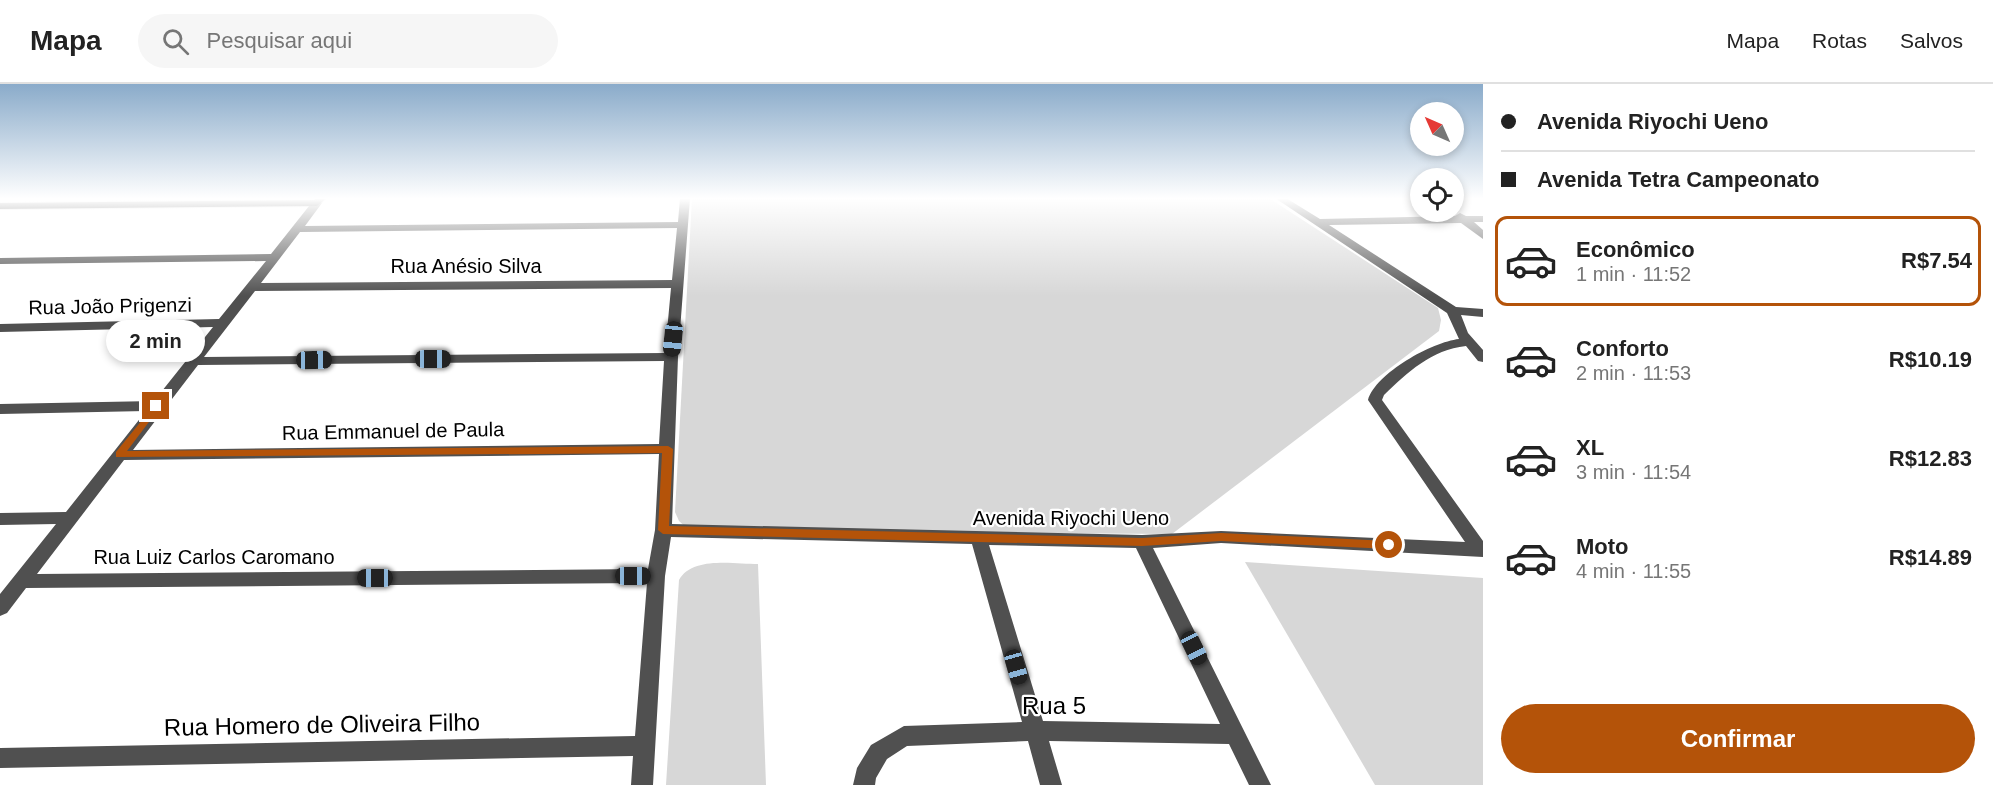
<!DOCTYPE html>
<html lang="pt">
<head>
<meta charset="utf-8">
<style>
  :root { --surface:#fff; --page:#f6f6f6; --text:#222; --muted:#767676; --line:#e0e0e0; --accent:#b45309 }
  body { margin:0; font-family:Helvetica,sans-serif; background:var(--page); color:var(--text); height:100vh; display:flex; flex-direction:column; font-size:22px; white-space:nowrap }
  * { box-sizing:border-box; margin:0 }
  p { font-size:20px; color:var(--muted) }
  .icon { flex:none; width:33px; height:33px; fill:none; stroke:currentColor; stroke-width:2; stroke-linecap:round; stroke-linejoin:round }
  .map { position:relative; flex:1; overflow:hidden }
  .side { display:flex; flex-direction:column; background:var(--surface); width:510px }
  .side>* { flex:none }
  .banner { display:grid; align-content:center; height:132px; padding:0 18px; background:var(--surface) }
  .needle { width:39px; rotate:315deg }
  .buttons { position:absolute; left:1410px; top:18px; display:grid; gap:12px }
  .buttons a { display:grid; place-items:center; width:54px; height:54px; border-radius:50%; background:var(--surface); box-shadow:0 3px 9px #0003; font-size:30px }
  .end { position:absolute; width:27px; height:27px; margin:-14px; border:8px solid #b45309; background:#fff; box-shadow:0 0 0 3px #fff }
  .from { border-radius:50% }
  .bubble { position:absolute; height:42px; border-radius:21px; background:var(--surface); box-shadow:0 3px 9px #0003; font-size:20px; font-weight:700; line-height:42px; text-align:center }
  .car { position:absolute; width:18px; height:36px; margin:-18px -9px; border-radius:8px; box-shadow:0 0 4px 2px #0007; background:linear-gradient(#222 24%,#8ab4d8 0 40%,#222 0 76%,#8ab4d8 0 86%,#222 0) }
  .banner b { display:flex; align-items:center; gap:21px; height:57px; font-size:22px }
  .banner b+b { border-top:2px solid var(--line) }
  .banner i { width:15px; height:15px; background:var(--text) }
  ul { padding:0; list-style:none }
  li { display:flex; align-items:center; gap:18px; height:90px; margin:0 12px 9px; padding:0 6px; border:3px solid transparent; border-radius:12px }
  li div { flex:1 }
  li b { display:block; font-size:22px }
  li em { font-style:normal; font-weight:700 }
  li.current { border-color:var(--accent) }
  li>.icon { width:54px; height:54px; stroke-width:1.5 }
  .cta { display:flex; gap:12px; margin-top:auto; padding:12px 18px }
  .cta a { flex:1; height:69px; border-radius:36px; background:var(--accent); color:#fff; font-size:24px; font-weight:700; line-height:69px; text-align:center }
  header { display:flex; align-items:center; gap:36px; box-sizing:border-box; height:84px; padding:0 30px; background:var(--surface); border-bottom:2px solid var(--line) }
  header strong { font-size:28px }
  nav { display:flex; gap:33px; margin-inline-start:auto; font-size:21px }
  .search { width:420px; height:54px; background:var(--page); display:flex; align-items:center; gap:15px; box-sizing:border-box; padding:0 21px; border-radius:33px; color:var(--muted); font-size:22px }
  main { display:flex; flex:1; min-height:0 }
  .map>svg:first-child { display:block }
  .green { fill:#d7d7d7 }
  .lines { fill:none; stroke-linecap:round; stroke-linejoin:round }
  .major-casing { stroke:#dbdbdb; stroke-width:2 }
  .minor { fill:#505050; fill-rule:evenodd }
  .major { fill:#000; fill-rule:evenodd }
  .route { fill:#b45309 }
  .labels { text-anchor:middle; stroke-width:4.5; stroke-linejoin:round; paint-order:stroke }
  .street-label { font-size:20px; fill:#000; stroke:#fff }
  .near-street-label { font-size:24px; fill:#000; stroke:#fff }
</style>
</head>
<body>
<header>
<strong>Mapa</strong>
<div class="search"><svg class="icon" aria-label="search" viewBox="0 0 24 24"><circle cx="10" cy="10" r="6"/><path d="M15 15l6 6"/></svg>Pesquisar aqui</div>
<nav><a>Mapa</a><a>Rotas</a><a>Salvos</a></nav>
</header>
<main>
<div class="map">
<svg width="1483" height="701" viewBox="0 0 1483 701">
  <rect width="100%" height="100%" fill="#fff"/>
  <g class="green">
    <polygon points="692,114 1269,114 1438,224 1441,236 1439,247 1172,450 690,447 679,437 675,428"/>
    <polygon points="1245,478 1483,494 1483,701 1375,701"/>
    <path d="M758 480 766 701H666L679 496C692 472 734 480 758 480Z"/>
  </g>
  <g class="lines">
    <defs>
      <polygon id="major" points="317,114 327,114 317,122 0,125 0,119 314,116"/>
    </defs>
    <use href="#major" class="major-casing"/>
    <path class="minor" d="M680 114H690L678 273 672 440 1142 451 1221 447 1465 458 1368 316C1376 289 1432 258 1459 255L1447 229 1275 114H1286L1320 135 1455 132 1460 129 1466 132H1483V138H1474L1483 146V155L1461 139 1329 141 1456 223 1483 225V233L1461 231 1468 249 1483 266V278L1478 277 1466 262C1431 266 1408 288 1384 311L1382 316 1483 457V473L1221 459 1153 464 1271 701H1249L1229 660 1049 657 1062 701H1040L1028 657 907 662 887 675 876 694 875 701H853L857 684 871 661 904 642 1022 638 972 460 671 453 665 492 653 701H631L633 672 0 684V664L635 652 647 499 26 504 7 529 0 532V510L56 440 0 441V429L66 428 146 327 0 330V320L154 317 213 243 0 248V240L219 235 266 177 0 180V174L271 170 313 117 317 116 322 119 305 142 678 138ZM677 144 672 196 261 199 300 148ZM671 204 665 269 204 273 255 207ZM664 277 659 360 133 366 198 281ZM659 370 655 446 648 485 37 490 124 376ZM989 461 1136 464 1220 640 1043 637Z"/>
    <use href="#major" class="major"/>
  </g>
  <linearGradient id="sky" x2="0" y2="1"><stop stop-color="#8aabca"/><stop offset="0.54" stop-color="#fff"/><stop offset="1" stop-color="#fff" stop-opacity="0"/></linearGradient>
  <rect width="1483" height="212" fill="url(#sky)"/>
  <polygon class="route" points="156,319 161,322 127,367 668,362 673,365 669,442 1142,454 1221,449 1389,457 1394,461 1389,465 1221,457 1142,462 663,450 658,446 662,369 116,373 116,368"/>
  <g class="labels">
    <g class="street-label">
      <text x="466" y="189">Rua Anésio Silva</text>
      <text transform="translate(110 222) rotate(-1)" y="7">Rua João Prigenzi</text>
      <text transform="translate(393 347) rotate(-1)" y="7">Rua Emmanuel de Paula</text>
      <text x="1071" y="441">Avenida Riyochi Ueno</text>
      <text x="214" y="480">Rua Luiz Carlos Caromano</text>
    </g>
    <g class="near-street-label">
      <text x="1054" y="630">Rua 5</text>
      <text transform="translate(322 641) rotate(-1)" y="8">Rua Homero de Oliveira Filho</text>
    </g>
  </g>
</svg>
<div class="buttons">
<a><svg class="needle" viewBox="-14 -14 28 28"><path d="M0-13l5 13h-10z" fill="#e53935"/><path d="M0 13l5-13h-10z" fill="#767676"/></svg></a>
<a><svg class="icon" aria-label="locate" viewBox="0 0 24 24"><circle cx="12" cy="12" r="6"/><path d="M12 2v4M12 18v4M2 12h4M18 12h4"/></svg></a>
</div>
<i class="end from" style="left:1389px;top:461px"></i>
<i class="end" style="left:156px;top:322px"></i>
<div class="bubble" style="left:106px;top:236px;width:99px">2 min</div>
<i class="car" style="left:673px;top:255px;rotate:186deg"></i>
<i class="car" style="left:433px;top:275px;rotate:90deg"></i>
<i class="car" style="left:314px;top:276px;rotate:89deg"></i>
<i class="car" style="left:633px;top:492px;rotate:90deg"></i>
<i class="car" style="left:375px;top:494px;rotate:270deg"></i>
<i class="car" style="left:1194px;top:564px;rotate:154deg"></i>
<i class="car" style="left:1016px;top:583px;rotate:164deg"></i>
</div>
<section class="side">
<div class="banner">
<b><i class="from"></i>Avenida Riyochi Ueno</b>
<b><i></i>Avenida Tetra Campeonato</b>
</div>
<ul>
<li class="current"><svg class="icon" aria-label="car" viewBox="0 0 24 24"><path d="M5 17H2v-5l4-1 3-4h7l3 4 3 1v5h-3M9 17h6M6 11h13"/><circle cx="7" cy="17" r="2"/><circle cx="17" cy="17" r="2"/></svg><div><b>Econômico</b><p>1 min · 11:52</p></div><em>R$7.54</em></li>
<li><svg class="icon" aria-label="car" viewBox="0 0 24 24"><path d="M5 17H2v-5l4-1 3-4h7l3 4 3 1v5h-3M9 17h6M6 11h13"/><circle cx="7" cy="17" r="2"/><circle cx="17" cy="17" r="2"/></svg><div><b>Conforto</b><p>2 min · 11:53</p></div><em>R$10.19</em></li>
<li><svg class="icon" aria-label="car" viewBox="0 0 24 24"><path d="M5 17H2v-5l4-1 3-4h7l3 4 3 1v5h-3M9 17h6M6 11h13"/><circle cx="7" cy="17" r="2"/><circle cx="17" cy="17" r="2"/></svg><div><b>XL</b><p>3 min · 11:54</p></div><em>R$12.83</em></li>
<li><svg class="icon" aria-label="car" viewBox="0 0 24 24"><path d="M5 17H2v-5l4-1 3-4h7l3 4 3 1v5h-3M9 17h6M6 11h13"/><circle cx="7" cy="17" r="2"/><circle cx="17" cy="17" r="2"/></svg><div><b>Moto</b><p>4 min · 11:55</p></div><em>R$14.89</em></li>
</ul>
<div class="cta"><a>Confirmar</a></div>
</section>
</main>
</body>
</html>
